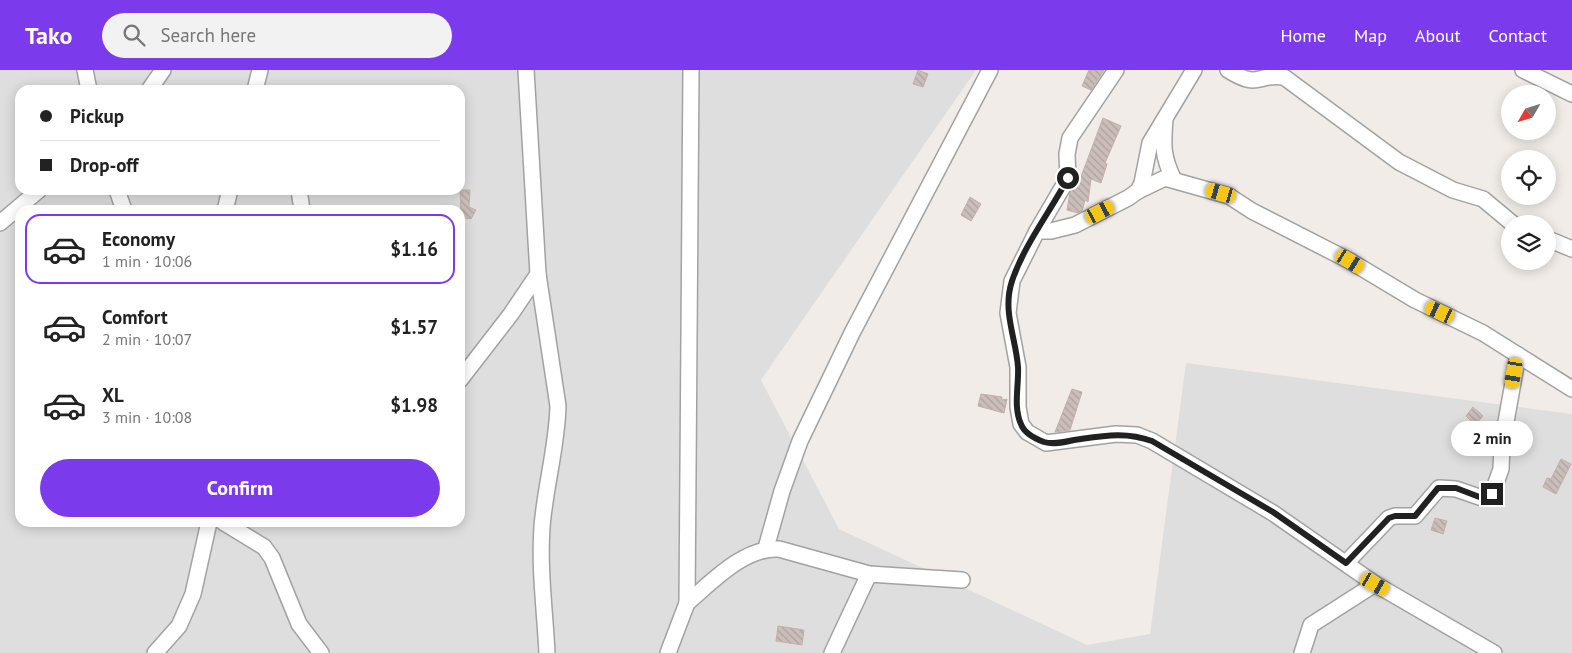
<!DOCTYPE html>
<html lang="en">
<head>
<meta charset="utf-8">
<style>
  :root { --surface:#fff; --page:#f2f2f2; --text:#222; --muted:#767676; --line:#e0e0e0; --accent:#7c3aed }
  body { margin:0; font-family:"PT Sans",sans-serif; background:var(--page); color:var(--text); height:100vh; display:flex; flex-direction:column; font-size:19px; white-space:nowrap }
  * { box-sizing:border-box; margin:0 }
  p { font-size:16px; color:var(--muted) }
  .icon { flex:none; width:28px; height:28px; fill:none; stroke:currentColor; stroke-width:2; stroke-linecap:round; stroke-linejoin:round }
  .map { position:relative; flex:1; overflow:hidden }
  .details { position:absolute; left:15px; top:135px; width:450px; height:322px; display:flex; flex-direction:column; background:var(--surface); border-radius:15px; box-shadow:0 2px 12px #0003 }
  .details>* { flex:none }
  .top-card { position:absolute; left:15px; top:15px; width:450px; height:110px; border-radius:15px; box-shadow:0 2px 12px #0003; display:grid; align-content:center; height:110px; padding:0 25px; background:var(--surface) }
  .needle { width:32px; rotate:231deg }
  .fabs { position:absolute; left:1501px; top:15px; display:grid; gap:10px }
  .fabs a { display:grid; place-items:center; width:55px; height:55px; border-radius:50%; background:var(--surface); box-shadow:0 2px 12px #0003; font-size:25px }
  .end { position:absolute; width:22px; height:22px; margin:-11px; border:6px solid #212121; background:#fff; box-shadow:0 0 0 2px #fff }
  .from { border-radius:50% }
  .bubble { position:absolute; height:35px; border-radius:18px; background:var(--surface); box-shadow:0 2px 12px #0003; font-size:16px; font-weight:600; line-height:35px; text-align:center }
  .car { position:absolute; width:15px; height:30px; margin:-15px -8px; border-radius:6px; box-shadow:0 0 4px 1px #0007; background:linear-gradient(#f5c518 24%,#345 0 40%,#f5c518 0 76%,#345 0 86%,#f5c518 0) }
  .top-card b { display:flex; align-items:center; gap:18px; height:48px; font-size:19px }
  .top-card b+b { border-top:1px solid var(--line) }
  .top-card i { width:12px; height:12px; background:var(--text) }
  ul { padding:9px 0 0; list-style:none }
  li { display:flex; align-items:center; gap:15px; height:70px; margin:0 10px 8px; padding:0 15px; border:2px solid transparent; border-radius:15px }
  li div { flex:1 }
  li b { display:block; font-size:19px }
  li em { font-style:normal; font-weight:600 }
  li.selected { border-color:var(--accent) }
  li>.icon { width:45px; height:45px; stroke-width:1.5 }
  .cta { display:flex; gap:10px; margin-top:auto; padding:10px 25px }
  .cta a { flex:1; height:58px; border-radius:30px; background:var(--accent); color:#fff; font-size:20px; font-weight:600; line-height:58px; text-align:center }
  header { display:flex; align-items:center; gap:30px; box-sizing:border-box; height:70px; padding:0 25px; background:var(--accent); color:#fff }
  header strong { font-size:24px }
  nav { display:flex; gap:28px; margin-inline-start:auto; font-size:18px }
  .search { width:350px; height:45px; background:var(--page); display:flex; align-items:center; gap:12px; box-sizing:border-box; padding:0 18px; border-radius:28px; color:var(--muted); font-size:19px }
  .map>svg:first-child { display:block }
  .residential { fill:#dfdede; fill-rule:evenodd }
  .building { fill:url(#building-back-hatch); stroke:#c4afa9 }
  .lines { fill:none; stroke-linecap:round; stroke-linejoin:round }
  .minor-casing { stroke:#a2a2a2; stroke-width:18 }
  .minor { stroke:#fff; stroke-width:15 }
  .route { stroke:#212121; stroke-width:6 }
</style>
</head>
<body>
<header>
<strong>Tako</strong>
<div class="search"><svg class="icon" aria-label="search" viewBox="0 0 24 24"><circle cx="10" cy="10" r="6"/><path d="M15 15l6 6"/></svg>Search here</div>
<nav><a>Home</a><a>Map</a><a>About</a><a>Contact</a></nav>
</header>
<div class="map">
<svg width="1572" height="583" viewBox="0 0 1572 583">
  <defs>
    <pattern id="building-back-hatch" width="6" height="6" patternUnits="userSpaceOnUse" patternTransform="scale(1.25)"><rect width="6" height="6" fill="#cabdba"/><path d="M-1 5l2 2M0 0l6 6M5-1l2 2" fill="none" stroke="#ada2a0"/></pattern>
  </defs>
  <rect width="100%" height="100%" fill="#f1ece7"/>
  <path class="residential" d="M0 0H976L761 310 839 459 1087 575 1150 564 1186 293 1572 344V583H0ZM20 20H460V120H20ZM20 140H460V452H20Z"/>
  <g class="building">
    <polygon points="918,0 928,4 923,17 913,14"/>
    <polygon points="1089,0 1104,0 1091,20 1082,16"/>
    <polygon points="1103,48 1121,56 1105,93 1107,94 1101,113 1091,109 1088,132 1085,130 1082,141 1078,143 1067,140 1070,122 1072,119 1076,120"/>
    <polygon points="460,120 470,120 469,137 476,140 471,149 461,147"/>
    <polygon points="970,127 981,134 971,151 961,145"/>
    <polygon points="1072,319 1082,322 1070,360 1055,362"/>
    <polygon points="981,324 1002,327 1002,330 1007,329 1004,343 978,336"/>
    <polygon points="1473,337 1483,346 1475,355 1466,346"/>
    <polygon points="1561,389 1571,394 1556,424 1543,417 1547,408 1551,409"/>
    <polygon points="1435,448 1447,451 1443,464 1431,460"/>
    <polygon points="778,556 804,560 802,575 776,571"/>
  </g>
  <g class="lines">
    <defs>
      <g id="minor">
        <polyline points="85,0 89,20"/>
        <path d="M526 0 538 204 558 336C557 377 545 417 542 457 539 499 545 542 547 583"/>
        <polyline points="1116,0 1070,68 1067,84 1068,108 1037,161 1012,211 1008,243 1018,297 1018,337 1021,354 1027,362 1046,373 1116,364 1137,365 1152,371 1273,443 1375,514 1494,583"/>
        <path d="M1228 0C1260 20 1256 3 1284 7L1399 92 1453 120 1483 129 1513 154"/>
        <polyline points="1523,0 1572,24"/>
        <polyline points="149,20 163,0"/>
        <polyline points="255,20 260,0"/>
        <path d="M1165 49C1163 75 1162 86 1174 110"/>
        <polyline points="117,120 124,140"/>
        <polyline points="299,120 302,140"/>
        <polyline points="1138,121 1165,108 1229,126 1252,141 1350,191 1415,230 1483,263 1572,319"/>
        <polyline points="225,140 230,120"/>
        <polyline points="0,153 39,120"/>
        <polyline points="1037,161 1051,161 1075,155 1128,128 1138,121 1142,113 1150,73 1194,0"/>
        <polyline points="1548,169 1572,179"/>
        <polyline points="460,310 511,244 538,204"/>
        <polyline points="223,452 264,477 272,488 299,554 321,583"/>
        <polyline points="766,478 782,421 800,371 852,263 990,0"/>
        <polyline points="1346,493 1389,448 1395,446 1415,446 1439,418 1456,419 1482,428 1492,424 1501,399 1502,374 1518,285"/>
        <path d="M687 533C712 512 744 477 779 479L869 504 962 510"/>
        <polyline points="155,583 179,556 193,524 209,452"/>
        <polyline points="668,583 687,533 691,0"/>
        <polyline points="832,583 869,504"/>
        <polyline points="1302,583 1311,555 1375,514"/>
      </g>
    </defs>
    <use href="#minor" class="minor-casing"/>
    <use href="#minor" class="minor"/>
  </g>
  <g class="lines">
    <path class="route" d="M1068 108C1050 142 1024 175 1012 211 1002 241 1016 268 1018 297 1019 315 1013 337 1021 354 1024 363 1036 369 1044 372 1054 375 1065 372 1074 370 1102 366 1125 361 1152 371L1273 442 1346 493 1389 448 1395 446H1415L1438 418H1456L1482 428 1492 424"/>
  </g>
</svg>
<div class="fabs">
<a><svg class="needle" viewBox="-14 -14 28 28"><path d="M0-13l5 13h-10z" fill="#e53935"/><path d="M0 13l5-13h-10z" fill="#767676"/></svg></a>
<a><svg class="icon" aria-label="locate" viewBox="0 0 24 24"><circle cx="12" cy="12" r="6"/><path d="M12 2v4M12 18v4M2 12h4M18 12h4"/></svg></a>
<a><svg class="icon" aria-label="layers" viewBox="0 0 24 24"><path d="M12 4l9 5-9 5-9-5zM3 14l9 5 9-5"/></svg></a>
</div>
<i class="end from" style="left:1068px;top:108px"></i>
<i class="end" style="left:1492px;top:424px"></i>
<div class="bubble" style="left:1451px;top:351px;width:82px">2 min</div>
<i class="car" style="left:1221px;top:123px;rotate:286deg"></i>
<i class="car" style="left:1100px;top:142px;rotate:63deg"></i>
<i class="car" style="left:1350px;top:191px;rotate:122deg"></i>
<i class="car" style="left:1440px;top:242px;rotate:295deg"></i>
<i class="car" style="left:1514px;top:303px;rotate:190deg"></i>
<i class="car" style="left:1375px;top:514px;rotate:120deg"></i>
<div class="top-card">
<b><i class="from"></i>Pickup</b>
<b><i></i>Drop-off</b>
</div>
<section class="details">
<ul>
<li class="selected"><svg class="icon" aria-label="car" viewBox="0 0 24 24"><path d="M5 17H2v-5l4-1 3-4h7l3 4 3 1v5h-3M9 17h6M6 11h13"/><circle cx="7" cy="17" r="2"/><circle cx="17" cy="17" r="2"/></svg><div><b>Economy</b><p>1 min · 10:06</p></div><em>$1.16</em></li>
<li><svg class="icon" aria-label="car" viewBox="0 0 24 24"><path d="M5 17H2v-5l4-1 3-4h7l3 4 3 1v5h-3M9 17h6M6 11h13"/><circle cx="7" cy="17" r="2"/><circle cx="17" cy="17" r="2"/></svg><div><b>Comfort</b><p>2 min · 10:07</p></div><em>$1.57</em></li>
<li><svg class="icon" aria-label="car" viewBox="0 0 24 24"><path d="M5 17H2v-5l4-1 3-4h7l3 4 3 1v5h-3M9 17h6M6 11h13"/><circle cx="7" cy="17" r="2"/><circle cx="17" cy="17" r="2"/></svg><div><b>XL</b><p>3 min · 10:08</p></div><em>$1.98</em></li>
</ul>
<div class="cta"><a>Confirm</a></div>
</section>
</div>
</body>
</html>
